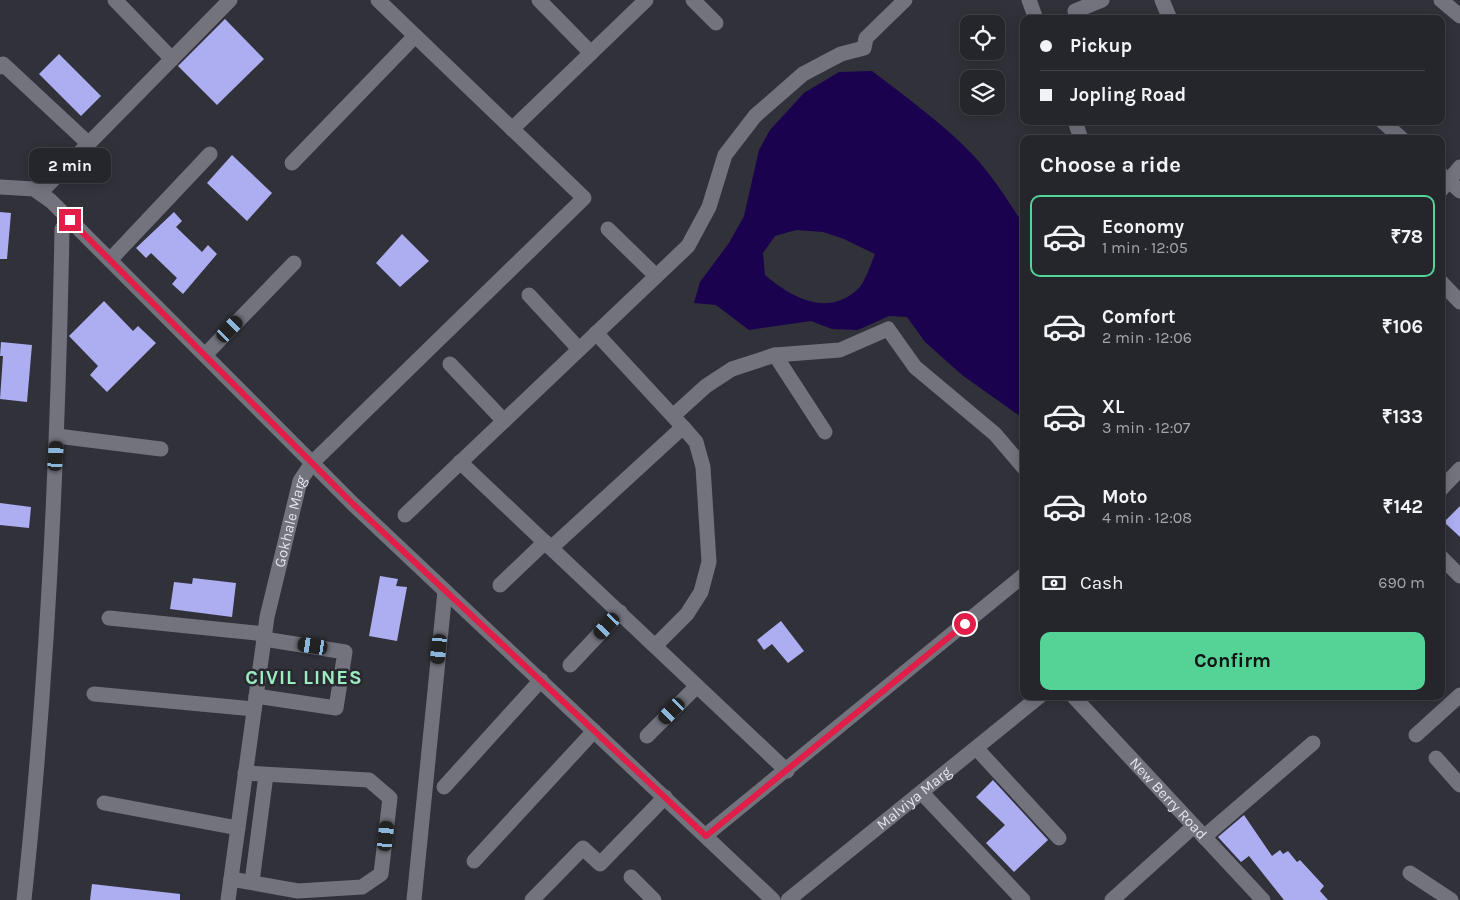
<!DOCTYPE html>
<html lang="en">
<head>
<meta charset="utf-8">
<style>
  :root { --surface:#25252c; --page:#313138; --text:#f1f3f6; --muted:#a3a5a9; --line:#424248; --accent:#54d396 }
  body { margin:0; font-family:Karla,sans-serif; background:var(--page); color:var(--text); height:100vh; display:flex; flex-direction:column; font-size:19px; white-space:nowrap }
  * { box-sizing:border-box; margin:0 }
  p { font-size:16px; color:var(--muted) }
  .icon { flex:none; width:28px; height:28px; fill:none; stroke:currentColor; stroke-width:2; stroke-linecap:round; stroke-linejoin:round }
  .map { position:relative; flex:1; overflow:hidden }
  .sheet { position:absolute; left:1020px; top:135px; width:425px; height:565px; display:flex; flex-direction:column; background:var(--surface); border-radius:10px; box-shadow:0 2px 12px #0003,0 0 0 1px var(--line) }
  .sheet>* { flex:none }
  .hud { position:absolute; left:1020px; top:15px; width:425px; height:110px; border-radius:10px; box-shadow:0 2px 12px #0003,0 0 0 1px var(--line); display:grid; align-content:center; height:110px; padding:0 20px; background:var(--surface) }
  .fabs { position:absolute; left:960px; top:15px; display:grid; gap:10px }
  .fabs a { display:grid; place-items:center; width:45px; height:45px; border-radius:10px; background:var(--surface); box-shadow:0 2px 12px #0003,0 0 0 1px var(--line); font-size:25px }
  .end { position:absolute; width:22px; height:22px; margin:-11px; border:6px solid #e11d48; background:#fff; box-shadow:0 0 0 2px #fff }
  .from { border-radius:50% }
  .bubble { position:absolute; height:35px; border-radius:10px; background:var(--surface); box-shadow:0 2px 12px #0003,0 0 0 1px var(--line); font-size:16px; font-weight:700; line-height:35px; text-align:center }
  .car { position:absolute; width:15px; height:30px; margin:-15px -8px; border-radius:6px; box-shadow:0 0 4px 1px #0007; background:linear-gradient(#222 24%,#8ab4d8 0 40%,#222 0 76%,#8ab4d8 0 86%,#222 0) }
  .hud b { display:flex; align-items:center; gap:18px; height:48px; font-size:19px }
  .hud b+b { border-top:1px solid var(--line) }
  .hud i { width:12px; height:12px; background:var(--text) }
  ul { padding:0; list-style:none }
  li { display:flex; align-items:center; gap:15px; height:82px; margin:0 10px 8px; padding:0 10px; border:2px solid transparent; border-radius:10px }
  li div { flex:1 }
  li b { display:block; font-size:19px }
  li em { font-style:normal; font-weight:700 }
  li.selected { border-color:var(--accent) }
  li>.icon { width:45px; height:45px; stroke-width:1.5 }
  h2 { padding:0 20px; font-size:22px; line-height:60px }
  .pay { display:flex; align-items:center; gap:12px; height:55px; padding:0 20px; font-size:19px }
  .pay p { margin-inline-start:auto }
  .primary-button { display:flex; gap:10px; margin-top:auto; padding:10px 20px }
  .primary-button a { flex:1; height:58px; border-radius:10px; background:var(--accent); color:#111; font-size:20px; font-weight:700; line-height:58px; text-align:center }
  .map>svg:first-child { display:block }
  .water { fill:#1a024f; fill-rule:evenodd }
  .building { fill:#adadf2 }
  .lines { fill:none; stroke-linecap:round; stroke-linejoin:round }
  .minor { stroke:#72737d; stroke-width:15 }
  .route { stroke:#e11d48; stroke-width:6 }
  .labels { text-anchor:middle; stroke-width:5; stroke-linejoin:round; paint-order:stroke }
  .street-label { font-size:15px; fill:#e4e4ea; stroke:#272830 }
  .district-label { font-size:20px; font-weight:bold; letter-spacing:1px; fill:#9cecc0; stroke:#272830 }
</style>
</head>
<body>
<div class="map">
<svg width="1460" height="900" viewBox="0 0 1460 900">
  <rect width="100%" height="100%" fill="#31313a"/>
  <path class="water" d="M872 71C906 97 942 123 972 154 992 175 1008 201 1024 225V419L962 375 925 342 907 317 889 316 858 330 832 329 811 321 749 330 716 305 694 303 700 282 729 243 744 216 759 150 770 130 804 93 839 72ZM796 230 823 232 844 239 875 254C871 264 865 282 858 289 827 318 791 297 765 275L763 253 775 236Z"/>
  <g class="building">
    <polygon points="225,19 264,59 217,105 178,66"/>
    <polygon points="59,54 101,96 81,116 39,74"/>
    <polygon points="232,155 272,193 247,221 207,183"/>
    <polygon points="0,212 11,213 7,259 0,259"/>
    <polygon points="174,212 182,221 176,227 202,252 208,245 217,254 183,294 172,284 177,278 151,253 146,258 136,248"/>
    <polygon points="402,234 429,261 400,287 376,263"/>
    <polygon points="104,301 133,331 138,326 156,343 107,392 90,375 98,366 69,336"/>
    <polygon points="1,342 32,345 27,402 0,399 3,356 0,356"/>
    <polygon points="0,503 31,507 29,528 0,525"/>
    <polygon points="1460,506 1460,537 1444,522"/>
    <polygon points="380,576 398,579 396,586 407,587 397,641 369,636"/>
    <polygon points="193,578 236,583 232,617 170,609 174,582 192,584"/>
    <polygon points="781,621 804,651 788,663 772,644 764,650 757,640"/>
    <polygon points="993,780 1048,840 1014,872 986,843 1005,825 976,797"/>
    <polygon points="1244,815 1272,856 1280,850 1283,854 1288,851 1297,862 1300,860 1324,886 1320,891 1328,900 1284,900 1249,856 1241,862 1218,837"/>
    <polygon points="92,884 180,894 180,900 90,900"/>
  </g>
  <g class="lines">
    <g class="minor">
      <polyline points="115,0 172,59"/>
      <polyline points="539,0 591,53"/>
      <polyline points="693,0 716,23"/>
      <polyline points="1029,0 1036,19"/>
      <polyline points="1162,0 1170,19"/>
      <polyline points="1441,0 1460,16"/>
      <polyline points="1078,19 1075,11 1102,0"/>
      <polyline points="0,67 3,64 89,144"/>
      <polyline points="1075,121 1081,139"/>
      <polyline points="1382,121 1402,139"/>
      <polyline points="512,129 646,0"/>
      <polyline points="292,163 415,36"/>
      <polyline points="1442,175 1460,191"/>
      <polyline points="0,187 34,189 51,201 353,504 773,900"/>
      <polyline points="1441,190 1460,167"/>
      <polyline points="40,193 230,0"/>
      <polyline points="608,229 656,276"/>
      <polyline points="110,260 210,154"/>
      <polyline points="1441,282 1460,302"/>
      <polyline points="529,295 579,349"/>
      <polyline points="596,333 683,427 696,442 703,467 709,562 701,592 687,614 655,646"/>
      <polyline points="205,355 294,263"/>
      <polyline points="775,355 825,432"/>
      <polyline points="450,364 504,421"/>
      <polyline points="674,415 706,386 732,369 775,355 840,350 888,329 915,367 995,434 1024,468"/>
      <polyline points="57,436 161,449"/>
      <polyline points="460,462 787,771"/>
      <polyline points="1441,489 1460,469"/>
      <polyline points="405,515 688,246 709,207 725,155 755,116 803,74 841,54 864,48 866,38 905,0"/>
      <polyline points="551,548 683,427"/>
      <polyline points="1441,557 1460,576"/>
      <polyline points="500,585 545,542"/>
      <polyline points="109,618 265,634"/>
      <polyline points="570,665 620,612"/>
      <polyline points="94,694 254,709"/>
      <polyline points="256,696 336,708 345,652 264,639"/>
      <path id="s1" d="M1073 696 1263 900"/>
      <polyline points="1416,735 1460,695"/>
      <polyline points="647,736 697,686"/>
      <polyline points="977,749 1059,838"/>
      <polyline points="1436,758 1460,785"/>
      <polyline points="444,787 541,680"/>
      <polyline points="922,793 1023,900"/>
      <polyline points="104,803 238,828"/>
      <polyline points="706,835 1024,575"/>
      <polyline points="1204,837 1313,743"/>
      <polyline points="474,861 594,731"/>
      <polyline points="1410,873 1451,900"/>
      <polyline points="631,877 654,900"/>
      <polyline points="231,879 298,891 362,887 381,874 390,798 369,780 245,773"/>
      <polyline points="252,882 266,775"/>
      <path d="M24 900C48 677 58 453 62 229L70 220"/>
      <path id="s2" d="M228 900 267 617 300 481 312 463 584 198 378 0"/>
      <polyline points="414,900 445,591"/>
      <polyline points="532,900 583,848 600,864 665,797"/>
      <path id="s3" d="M788 900 1040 696"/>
      <polyline points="1112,900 1194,826"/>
    </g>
  </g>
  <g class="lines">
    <polyline class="route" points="70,220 353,504 706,836 965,624"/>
  </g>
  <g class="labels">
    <g class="street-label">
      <text dy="5" stroke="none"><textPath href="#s2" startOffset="384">Gokhale Marg</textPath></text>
      <text dy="5" stroke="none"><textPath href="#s1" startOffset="140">New Berry Road</textPath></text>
      <text dy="5" stroke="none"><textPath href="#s3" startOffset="162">Malviya Marg</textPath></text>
    </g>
    <g class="district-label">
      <text x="304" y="684">CIVIL LINES</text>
    </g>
  </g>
</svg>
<div class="fabs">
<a><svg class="icon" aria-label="locate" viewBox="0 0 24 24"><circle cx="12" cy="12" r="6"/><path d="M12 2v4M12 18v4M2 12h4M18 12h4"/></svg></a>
<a><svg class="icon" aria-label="layers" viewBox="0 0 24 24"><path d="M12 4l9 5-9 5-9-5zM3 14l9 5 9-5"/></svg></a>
</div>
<i class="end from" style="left:965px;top:624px"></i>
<i class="end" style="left:70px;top:220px"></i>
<div class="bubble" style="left:29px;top:148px;width:82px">2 min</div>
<i class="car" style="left:230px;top:329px;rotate:44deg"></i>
<i class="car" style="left:56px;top:456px;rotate:4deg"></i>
<i class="car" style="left:607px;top:626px;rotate:223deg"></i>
<i class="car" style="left:313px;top:646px;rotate:279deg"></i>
<i class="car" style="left:439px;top:649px;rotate:186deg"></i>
<i class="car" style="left:672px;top:711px;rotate:224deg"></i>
<i class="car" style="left:386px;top:836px;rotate:6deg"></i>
<div class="hud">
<b><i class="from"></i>Pickup</b>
<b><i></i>Jopling Road</b>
</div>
<section class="sheet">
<h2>Choose a ride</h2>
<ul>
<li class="selected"><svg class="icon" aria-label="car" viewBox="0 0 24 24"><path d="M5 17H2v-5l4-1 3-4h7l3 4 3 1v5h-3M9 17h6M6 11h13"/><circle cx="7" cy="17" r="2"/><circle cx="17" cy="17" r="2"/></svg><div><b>Economy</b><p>1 min · 12:05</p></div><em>₹78</em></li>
<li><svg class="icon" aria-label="car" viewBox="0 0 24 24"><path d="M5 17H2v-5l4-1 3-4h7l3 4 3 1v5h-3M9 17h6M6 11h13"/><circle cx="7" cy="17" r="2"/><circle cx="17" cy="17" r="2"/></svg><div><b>Comfort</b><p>2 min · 12:06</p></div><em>₹106</em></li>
<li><svg class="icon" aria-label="car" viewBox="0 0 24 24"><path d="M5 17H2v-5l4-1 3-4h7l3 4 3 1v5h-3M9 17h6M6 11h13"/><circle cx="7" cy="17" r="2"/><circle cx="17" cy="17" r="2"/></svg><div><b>XL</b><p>3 min · 12:07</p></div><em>₹133</em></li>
<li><svg class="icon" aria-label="car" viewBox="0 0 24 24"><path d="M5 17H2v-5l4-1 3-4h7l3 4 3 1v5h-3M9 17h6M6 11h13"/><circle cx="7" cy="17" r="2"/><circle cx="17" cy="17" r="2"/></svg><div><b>Moto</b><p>4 min · 12:08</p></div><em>₹142</em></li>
</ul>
<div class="pay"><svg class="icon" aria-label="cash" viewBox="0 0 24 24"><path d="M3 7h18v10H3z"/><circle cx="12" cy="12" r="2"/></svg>Cash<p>690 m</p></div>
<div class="primary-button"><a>Confirm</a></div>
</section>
</div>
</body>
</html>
